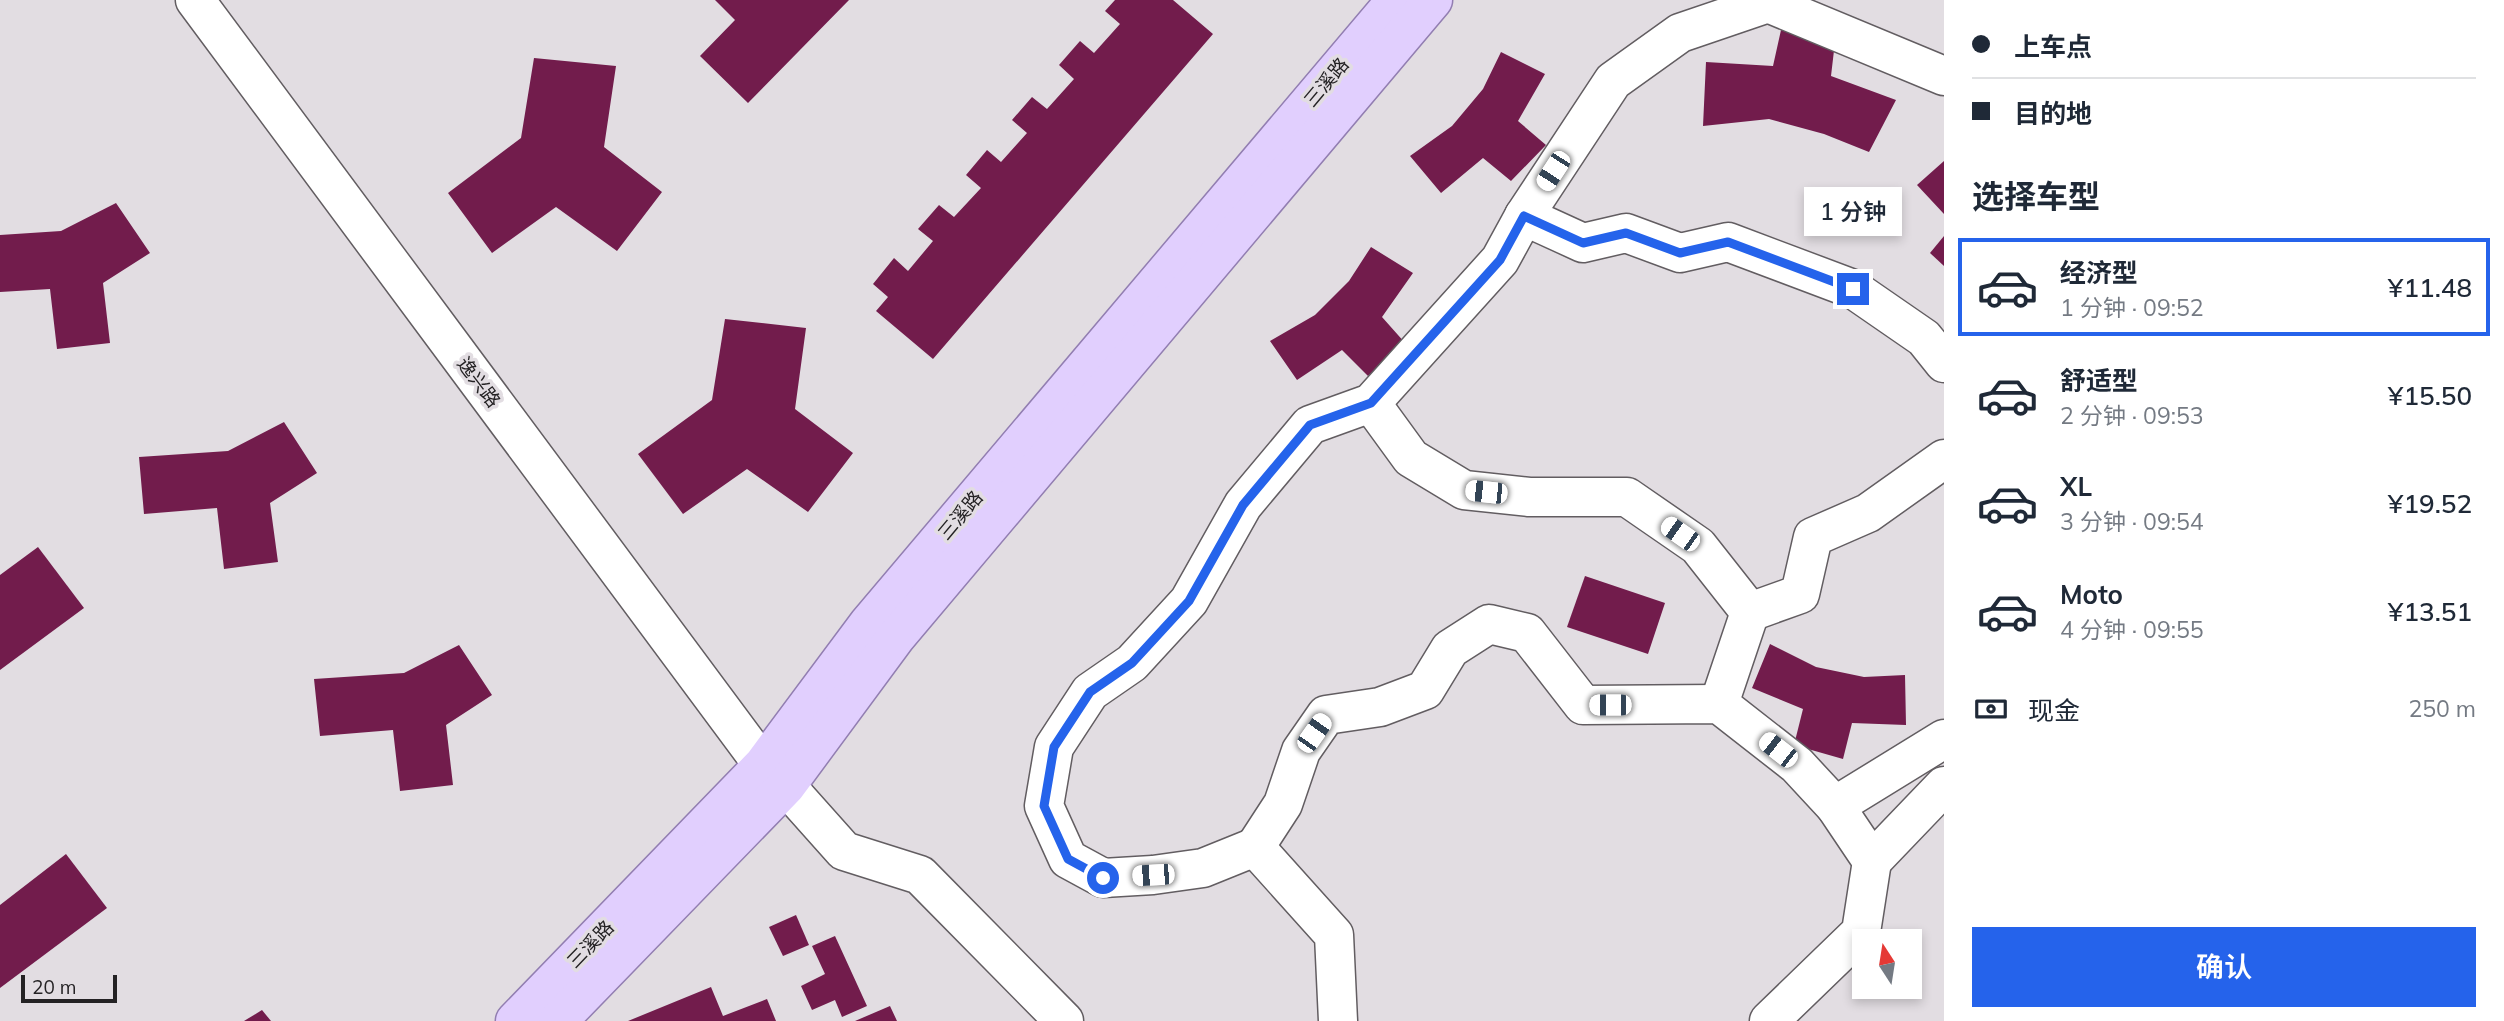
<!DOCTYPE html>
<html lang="zh">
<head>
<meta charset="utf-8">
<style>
  :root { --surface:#fff; --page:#f6f6f7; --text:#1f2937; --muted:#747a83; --line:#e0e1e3; --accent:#2563eb }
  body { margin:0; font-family:Mulish,"Noto Sans SC",sans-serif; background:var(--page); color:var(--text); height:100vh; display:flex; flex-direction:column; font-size:26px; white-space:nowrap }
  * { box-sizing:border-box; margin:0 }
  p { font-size:23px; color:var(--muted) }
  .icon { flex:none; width:38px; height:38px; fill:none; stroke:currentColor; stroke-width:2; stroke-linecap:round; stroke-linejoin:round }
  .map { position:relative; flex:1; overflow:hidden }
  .side { display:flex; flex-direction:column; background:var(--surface); width:560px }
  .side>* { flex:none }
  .banner { display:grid; align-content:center; height:154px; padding:0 28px; background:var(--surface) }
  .needle { width:46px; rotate:348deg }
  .buttons { position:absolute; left:1852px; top:929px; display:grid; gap:14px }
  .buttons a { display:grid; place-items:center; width:70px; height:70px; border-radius:0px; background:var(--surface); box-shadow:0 4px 10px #0003; font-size:35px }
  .scale { position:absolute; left:21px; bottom:18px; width:96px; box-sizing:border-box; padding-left:7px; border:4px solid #242224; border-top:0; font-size:19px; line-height:24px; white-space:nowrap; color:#242224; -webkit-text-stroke:5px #e2dde2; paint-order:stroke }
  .end { position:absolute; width:32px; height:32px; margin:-16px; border:9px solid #2563eb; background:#fff; box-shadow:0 0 0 4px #fff }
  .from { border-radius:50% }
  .bubble { position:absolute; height:49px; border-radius:0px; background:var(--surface); box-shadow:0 4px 10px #0003; font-size:23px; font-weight:600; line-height:49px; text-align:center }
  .car { position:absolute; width:21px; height:42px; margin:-21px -10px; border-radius:9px; box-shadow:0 0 5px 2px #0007; background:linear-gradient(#fff 24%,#345 0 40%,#fff 0 76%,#345 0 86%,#fff 0) }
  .banner b { display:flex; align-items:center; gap:24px; height:66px; font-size:26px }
  .banner b+b { border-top:2px solid var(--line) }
  .banner i { width:18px; height:18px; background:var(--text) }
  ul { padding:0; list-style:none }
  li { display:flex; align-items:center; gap:21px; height:98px; margin:0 14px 10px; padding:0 14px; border:4px solid transparent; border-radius:0px }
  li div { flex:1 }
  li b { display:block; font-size:26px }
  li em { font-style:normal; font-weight:600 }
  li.current { border-color:var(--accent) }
  li>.icon { width:63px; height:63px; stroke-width:1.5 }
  h2 { padding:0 28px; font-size:32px; line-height:84px }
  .pay { display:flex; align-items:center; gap:18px; height:77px; padding:0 28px; font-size:26px }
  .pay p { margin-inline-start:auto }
  .action { display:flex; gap:14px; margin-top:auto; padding:14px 28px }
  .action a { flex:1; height:80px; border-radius:0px; background:var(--accent); color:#fff; font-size:28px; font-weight:600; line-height:80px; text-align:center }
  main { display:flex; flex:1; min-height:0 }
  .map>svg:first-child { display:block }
  .building { fill:#721c4c }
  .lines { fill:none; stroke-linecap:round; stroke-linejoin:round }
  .minor-casing { stroke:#625d61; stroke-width:41 }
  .major-casing { stroke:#927eb1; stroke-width:41 }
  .minor { stroke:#fff; stroke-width:38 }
  .major { stroke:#e1cffe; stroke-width:38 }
  .route { stroke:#2563eb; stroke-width:9 }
  .labels { text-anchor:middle; stroke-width:7; stroke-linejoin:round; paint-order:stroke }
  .street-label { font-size:19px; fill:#242224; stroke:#e2dde2 }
</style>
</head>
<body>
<main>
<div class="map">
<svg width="1944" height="1021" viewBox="0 0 1944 1021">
  <rect width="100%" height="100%" fill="#e2dde2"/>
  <g class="building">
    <polygon points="715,0 849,0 748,103 700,56 735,20"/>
    <polygon points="1115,0 1173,0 1213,34 933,359 876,311 888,297 873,284 894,258 908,271 933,241 918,229 939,205 954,217 981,188 966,175 987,150 1001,162 1027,133 1012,120 1032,97 1047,109 1074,79 1059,65 1080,41 1094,53 1120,24 1105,11"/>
    <polygon points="1781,30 1835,42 1831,76 1896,100 1869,152 1824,134 1769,119 1703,126 1706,62 1773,66"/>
    <polygon points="1501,52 1545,74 1518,121 1546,145 1511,181 1483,158 1441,193 1410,156 1452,126 1483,89"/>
    <polygon points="534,58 616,66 604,147 662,192 617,251 556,207 492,253 448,193 521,138"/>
    <polygon points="1944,161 1944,214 1917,185"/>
    <polygon points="116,203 150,253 103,283 110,343 57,349 50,289 0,292 0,235 61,231"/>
    <polygon points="1944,236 1944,266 1930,253"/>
    <polygon points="1371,247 1413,273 1382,317 1406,344 1368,376 1342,350 1297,380 1270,341 1315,315 1349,281"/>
    <polygon points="725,319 806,328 795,409 853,453 808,512 747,469 683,514 638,454 712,400"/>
    <polygon points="284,422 317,473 270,503 278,562 224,569 217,508 144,514 139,457 228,451"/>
    <polygon points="38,547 84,608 0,670 0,575"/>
    <polygon points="1585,576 1665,603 1648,654 1567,627"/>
    <polygon points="1770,644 1816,667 1864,677 1905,675 1906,725 1852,723 1843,759 1794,745 1803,709 1752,688"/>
    <polygon points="459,645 492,695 446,725 453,785 400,791 393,730 320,736 314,679 404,673"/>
    <polygon points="66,854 107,908 0,988 0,905"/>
    <polygon points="796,915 809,945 783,956 769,927"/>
    <polygon points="835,936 867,1006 842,1017 835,1000 812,1010 801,986 825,974 812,946"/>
    <polygon points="711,987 723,1016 767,999 776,1021 628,1021"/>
    <polygon points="890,1006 897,1021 855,1021"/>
    <polygon points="262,1010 271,1021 244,1021"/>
  </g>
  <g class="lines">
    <defs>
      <g id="minor">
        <polyline points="195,0 763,765 786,786 844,851 920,875 1064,1021"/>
        <polyline points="1524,216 1583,243 1626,233 1680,253 1728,242 1853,289 1924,338 1944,363"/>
        <polyline points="1371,403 1411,458 1464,490 1529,497 1627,497 1698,546 1750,612 1719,704"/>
        <polyline points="1750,612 1800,594 1813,537 1868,513 1944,459"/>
        <polyline points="1255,847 1283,804 1301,751 1326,715 1380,707 1425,690 1450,649 1489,624 1527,633 1583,705 1719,704 1797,765 1835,806"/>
        <polyline points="1872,861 1944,786"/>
        <polyline points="1338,1021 1334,935 1255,847 1203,868 1153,875 1103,878 1068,859 1044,806 1054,747 1090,692 1132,663 1189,601 1243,505 1310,425 1371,403 1500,260 1524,216 1613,81 1680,33 1768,3 1944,76"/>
        <polyline points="1769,1021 1861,932 1872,861 1835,806 1944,739"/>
      </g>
      <g id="major">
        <polyline points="515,1021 763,765 868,624 1396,0"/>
        <polyline points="558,1021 786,786 896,637 1433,0"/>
      </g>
    </defs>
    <use href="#minor" class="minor-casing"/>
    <use href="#major" class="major-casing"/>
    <use href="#minor" class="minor"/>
    <use href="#major" class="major"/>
  </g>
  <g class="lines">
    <polyline class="route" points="1103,878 1068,859 1044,806 1054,747 1090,692 1132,663 1189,601 1243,505 1310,425 1371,403 1500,260 1524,216 1583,243 1626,233 1680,253 1728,242 1853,289"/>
  </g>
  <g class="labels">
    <g class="street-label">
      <text transform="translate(1326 82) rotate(-50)" y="7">三溪路</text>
      <text transform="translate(479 382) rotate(53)" y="7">逸兴路</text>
      <text transform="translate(960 515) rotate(-50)" y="7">三溪路</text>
      <text transform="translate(590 944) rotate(-46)" y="7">三溪路</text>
    </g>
  </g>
</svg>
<div class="buttons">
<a><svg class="needle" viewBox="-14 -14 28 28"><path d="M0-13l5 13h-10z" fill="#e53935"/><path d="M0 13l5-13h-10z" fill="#747a83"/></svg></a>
</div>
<div class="scale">20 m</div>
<i class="end from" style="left:1103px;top:878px"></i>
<i class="end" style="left:1853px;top:289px"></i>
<div class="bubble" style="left:1804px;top:187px;width:98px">1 分钟</div>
<i class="car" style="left:1553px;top:171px;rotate:213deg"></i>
<i class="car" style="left:1486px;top:492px;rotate:276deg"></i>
<i class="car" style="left:1680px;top:534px;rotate:305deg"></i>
<i class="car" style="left:1610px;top:705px;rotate:270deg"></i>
<i class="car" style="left:1314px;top:733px;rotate:35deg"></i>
<i class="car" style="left:1778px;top:750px;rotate:308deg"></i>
<i class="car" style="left:1153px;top:875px;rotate:267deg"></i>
</div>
<section class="side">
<div class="banner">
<b><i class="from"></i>上车点</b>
<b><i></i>目的地</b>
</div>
<h2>选择车型</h2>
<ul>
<li class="current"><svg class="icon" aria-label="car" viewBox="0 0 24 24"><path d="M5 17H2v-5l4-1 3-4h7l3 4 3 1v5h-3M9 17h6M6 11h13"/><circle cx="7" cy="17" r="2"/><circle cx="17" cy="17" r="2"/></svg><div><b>经济型</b><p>1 分钟 · 09:52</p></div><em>¥11.48</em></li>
<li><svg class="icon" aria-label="car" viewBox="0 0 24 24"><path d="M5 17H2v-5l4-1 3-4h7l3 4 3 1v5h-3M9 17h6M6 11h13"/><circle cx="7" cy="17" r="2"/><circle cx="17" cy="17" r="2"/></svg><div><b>舒适型</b><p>2 分钟 · 09:53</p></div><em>¥15.50</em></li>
<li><svg class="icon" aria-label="car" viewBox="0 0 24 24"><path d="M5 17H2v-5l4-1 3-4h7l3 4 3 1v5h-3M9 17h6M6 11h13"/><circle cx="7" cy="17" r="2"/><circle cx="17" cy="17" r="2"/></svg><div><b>XL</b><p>3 分钟 · 09:54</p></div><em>¥19.52</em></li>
<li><svg class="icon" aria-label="car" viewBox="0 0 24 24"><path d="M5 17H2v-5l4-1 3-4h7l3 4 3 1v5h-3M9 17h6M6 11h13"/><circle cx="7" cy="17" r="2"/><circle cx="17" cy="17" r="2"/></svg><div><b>Moto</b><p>4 分钟 · 09:55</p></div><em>¥13.51</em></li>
</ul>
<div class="pay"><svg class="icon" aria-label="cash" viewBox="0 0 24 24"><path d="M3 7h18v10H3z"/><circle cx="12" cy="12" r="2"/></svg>现金<p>250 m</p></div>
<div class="action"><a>确认</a></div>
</section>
</main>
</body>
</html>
